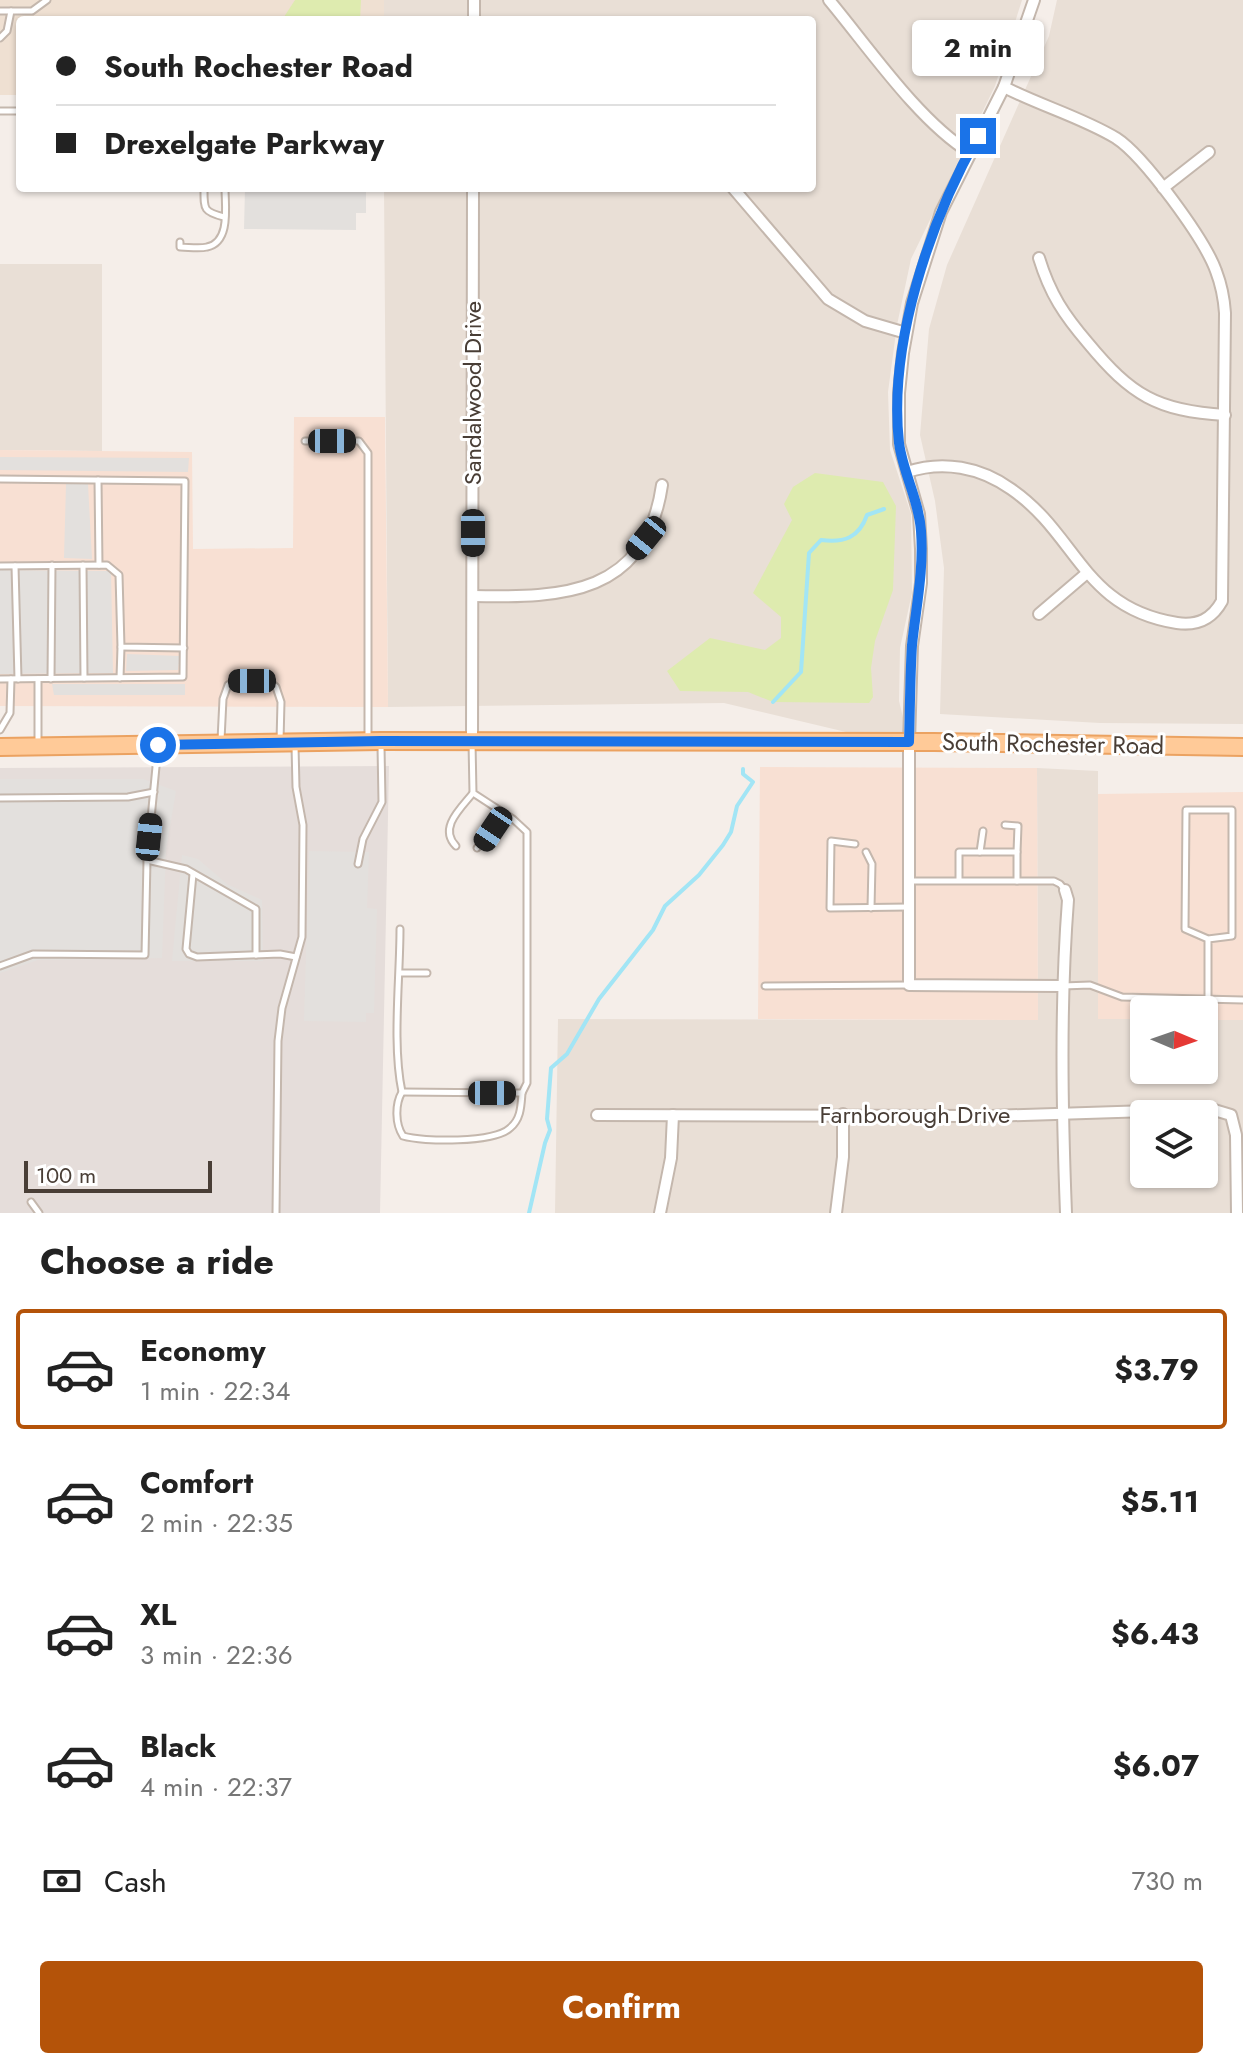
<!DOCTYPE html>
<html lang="en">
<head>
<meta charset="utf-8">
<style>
  :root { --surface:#fff; --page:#f2f2f2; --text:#222; --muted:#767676; --line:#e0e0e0; --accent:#b45309 }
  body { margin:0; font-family:Jost,sans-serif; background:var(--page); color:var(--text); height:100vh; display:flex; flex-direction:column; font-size:30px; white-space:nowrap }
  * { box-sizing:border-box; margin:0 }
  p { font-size:26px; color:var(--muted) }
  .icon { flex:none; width:44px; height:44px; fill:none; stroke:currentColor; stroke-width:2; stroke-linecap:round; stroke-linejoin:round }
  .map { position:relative; height:1213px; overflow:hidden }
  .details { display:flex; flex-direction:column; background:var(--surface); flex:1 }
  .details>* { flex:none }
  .banner { position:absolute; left:16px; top:16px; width:800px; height:176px; border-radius:8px; box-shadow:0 2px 6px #0004; display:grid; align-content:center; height:176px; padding:0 40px; background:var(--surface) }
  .needle { width:52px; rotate:92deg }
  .controls { position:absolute; left:1130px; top:996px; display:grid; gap:16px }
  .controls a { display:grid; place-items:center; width:88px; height:88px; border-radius:8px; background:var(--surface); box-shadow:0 2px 6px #0004; font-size:40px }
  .scale { position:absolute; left:24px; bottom:20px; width:188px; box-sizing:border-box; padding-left:8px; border:4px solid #493e36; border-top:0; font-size:22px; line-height:28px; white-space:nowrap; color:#493e36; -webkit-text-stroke:6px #fff; paint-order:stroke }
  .end { position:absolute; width:36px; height:36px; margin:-18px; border:10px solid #1a73e8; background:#fff; box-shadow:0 0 0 4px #fff }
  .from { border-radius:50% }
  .bubble { position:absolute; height:56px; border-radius:8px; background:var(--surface); box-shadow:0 2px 6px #0004; font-size:26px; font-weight:700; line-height:56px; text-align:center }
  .car { position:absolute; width:24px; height:48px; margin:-24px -12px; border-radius:10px; box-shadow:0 0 6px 2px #0007; background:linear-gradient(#222 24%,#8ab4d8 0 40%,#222 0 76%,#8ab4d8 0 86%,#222 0) }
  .banner b { display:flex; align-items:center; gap:28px; height:76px; font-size:30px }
  .banner b+b { border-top:2px solid var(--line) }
  .banner i { width:20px; height:20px; background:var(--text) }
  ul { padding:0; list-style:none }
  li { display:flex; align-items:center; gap:24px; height:120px; margin:0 16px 12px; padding:0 24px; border:4px solid transparent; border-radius:8px }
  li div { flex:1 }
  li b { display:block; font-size:30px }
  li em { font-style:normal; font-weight:700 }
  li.selected { border-color:var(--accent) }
  li>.icon { width:72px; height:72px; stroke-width:1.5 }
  h2 { padding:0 40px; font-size:36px; line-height:96px }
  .pay { display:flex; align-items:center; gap:20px; height:88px; padding:0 40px; font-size:30px }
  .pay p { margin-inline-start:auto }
  .action { display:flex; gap:16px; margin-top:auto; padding:16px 40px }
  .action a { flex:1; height:92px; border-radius:8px; background:var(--accent); color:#fff; font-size:32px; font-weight:700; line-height:92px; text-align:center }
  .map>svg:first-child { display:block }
  .residential { fill:#e9dfd6; fill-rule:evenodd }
  .commercial { fill:#f8e0d3 }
  .industrial { fill:#e5ddda }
  .education { fill:#efe0d2 }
  .green { fill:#deebaf }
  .parking { fill:#e3e0dd }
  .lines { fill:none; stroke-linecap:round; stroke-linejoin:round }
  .stream { stroke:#a2e5f5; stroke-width:4 }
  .lane-casing { stroke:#c4b7ad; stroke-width:9 }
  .street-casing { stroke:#c4b7ad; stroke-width:14 }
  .primary-casing { stroke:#eba261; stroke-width:20 }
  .lane { stroke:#fff; stroke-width:5 }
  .street { stroke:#fff; stroke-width:10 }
  .primary { stroke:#ffca98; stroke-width:16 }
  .route { stroke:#1a73e8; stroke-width:10 }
  .labels { text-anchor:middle; stroke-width:6; stroke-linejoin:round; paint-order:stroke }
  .street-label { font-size:24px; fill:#493e36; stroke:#fff }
</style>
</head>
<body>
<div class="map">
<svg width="1243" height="1213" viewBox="0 0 1243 1213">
  <rect width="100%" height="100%" fill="#f5eee9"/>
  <g class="residential">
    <polygon points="384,0 1022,0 995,86 911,259 897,325 888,392 890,450 911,514 912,593 900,648 899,701 909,742 888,742 724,703 388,707 384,188 812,188 812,20 384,20"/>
    <polygon points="1057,0 1243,0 1243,724 1100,723 940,714 944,568 935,501 920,435 929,329 947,265 1049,36"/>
    <polygon points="0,264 102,264 102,451 0,450"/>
    <path d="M1037 768 1098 771V1018L1144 1019V1070H1204V1020H1243V1213H555L558 1019 1038 1020ZM1144 1114H1204V1174H1144Z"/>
  </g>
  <g class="commercial">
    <polygon points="294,417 385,417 388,707 0,706 0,450 192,452 193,549 293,548"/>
    <polygon points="760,767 1037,768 1038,1020 758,1019"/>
    <polygon points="1243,792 1243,1020 1204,1020 1204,1010 1144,1010 1144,1019 1098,1019 1098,794"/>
  </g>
  <polygon class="industrial" points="389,766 380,1213 0,1213 0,768"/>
  <polygon class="education" points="0,0 384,0 384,20 20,20 20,95 0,95"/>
  <g class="green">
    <polygon points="295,0 361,0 360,20 282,20"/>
    <polygon points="815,473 883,482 896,506 893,590 875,641 871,668 873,697 869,703 773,702 748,692 680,691 667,671 710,638 765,650 781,638 781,617 753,593 792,520 784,504 793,487"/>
  </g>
  <g class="parking">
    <polygon points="245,188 366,188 366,213 356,213 356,230 244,229"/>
    <polygon points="0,457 189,458 188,472 0,470"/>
    <polygon points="66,484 88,484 92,559 64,558"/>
    <polygon points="0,570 111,571 113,673 0,674"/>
    <polygon points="127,654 180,656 178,670 126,671"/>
    <polygon points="52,684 185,684 185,695 54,695"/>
    <polygon points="0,779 143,779 176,791 166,850 162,958 38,960 0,973"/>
    <polygon points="309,851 369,852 367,908 377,909 374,1013 366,1013 366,1022 304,1021"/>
    <polygon points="182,855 198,859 227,884 262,900 263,961 172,961"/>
  </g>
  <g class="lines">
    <g class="stream">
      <path d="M773 702 801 672 809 553 821 540C844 543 859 538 867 515L884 509"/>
      <polyline points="529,1213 545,1143 550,1130 547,1119 551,1068 567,1054 599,999 653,930 665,906 699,875 723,845 731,832 737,806 753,782 743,774 743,769"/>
    </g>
    <defs>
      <g id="lane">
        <polyline points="0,11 32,11 47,0"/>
        <polyline points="0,38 7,31 11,11"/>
        <polyline points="0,111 20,111"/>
        <path d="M204 188C204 209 203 212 224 217"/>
        <path d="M180 242V247C188 247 199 249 207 247 231 242 225 206 225 188"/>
        <polyline points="305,441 359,441 368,453 368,740"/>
        <polyline points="0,479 185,481 183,677 0,679"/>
        <polyline points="98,480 99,565"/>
        <polyline points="83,565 84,678"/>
        <polyline points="0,566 107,565 119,575 121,647 184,648"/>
        <polyline points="15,566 18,679"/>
        <polyline points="120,678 121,647"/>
        <polyline points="38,679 38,742"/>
        <polyline points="51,679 52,565"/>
        <polyline points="0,730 10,713 11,679"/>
        <polyline points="221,740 223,699 228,685 235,681 269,681 276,687 281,702 280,741"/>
        <polyline points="0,798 128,797 154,792"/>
        <polyline points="1005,825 1018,826 1017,852"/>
        <polyline points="855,844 831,841 830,908 909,907"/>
        <path d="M456 846C438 828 461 808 473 793"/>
        <polyline points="477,848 504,813"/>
        <polyline points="866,852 872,864 871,908"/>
        <polyline points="980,852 983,831"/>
        <polyline points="147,860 186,869 256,909 256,955"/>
        <polyline points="358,864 363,839 382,802 381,746"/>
        <polyline points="193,874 186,949 189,954 197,957 280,954 296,957"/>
        <polyline points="959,880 959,852 1017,852 1017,881"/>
        <polyline points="911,881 1054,881 1060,884 1065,890"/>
        <path d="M400 929C400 979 392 1044 402 1092 395 1104 395 1124 403 1136 423 1142 494 1143 510 1128 521 1119 521 1106 522 1093"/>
        <polyline points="1208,939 1185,929 1186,810 1232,810 1232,936 1208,939 1208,1000"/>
        <polyline points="0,966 33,954 145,955 147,860 158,746"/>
        <polyline points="400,973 427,973"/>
        <polyline points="765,986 908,985"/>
        <polyline points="1063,986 1090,985 1122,997 1243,1000"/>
        <polyline points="402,1092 522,1093 527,1083 527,832 513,819 473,793 472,742"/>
        <polyline points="31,1202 39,1213"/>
        <polyline points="276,1213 278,1041 282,1008 302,937 303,825 296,787 295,746"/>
      </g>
      <g id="street">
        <polyline points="474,0 474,20"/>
        <path d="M829 0C869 48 918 120 969 152"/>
        <polyline points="1034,0 1004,87 941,212 912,303 903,353 899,393 899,444 919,514 921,549 921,583 912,646 909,742 909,985 1063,986"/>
        <polyline points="733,188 828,299 865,321 906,333"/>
        <polyline points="1163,188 1209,152"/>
        <path d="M1039 258C1050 294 1064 315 1088 343 1131 395 1157 411 1225 415"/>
        <path d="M907 472C943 460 980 467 1011 489 1078 535 1082 608 1177 623 1198 626 1212 619 1222 601L1225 313C1224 298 1221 284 1216 271 1205 240 1144 156 1116 138 1081 117 1041 106 1004 87"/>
        <path d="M473 596C563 598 646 595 662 485"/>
        <polyline points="1039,614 1087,573"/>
        <polyline points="472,741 473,188"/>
        <path d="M1065 890 1068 900C1060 1004 1062 1108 1066 1213"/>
        <polyline points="597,1115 990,1116 1211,1109 1231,1115 1236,1135 1237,1213"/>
        <polyline points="660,1213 671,1158 673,1115"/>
        <polyline points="836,1213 843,1157 843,1114"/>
      </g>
      <polyline id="primary" points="0,747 381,741 934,742 1243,747"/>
    </defs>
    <use href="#lane" class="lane-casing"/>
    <use href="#street" class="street-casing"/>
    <use href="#primary" class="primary-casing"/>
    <use href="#lane" class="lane"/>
    <use href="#street" class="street"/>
    <use href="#primary" class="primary"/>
  </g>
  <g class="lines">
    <path class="route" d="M158 745 381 741 909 742C910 710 910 677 912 645 916 607 924 570 921 531 919 500 903 473 899 443 888 344 930 221 978 136"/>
  </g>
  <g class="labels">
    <g class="street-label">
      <text transform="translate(473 393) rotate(-90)" y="8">Sandalwood Drive</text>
      <text transform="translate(1053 744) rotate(1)" y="8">South Rochester Road</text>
      <text x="915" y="1123">Farnborough Drive</text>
    </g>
  </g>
</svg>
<div class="controls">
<a><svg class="needle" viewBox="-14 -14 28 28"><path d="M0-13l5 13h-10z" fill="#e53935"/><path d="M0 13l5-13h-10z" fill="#767676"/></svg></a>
<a><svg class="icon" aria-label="layers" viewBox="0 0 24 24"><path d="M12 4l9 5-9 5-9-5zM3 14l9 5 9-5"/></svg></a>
</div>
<div class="scale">100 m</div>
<i class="end from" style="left:158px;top:745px"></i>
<i class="end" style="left:978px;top:136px"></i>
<div class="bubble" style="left:912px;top:20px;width:132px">2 min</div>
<i class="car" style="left:332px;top:441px;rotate:90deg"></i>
<i class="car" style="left:473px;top:533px;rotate:180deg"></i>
<i class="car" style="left:646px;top:538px;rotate:219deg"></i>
<i class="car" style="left:252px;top:681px;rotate:270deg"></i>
<i class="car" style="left:493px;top:829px;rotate:214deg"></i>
<i class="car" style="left:149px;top:837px;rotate:6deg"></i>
<i class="car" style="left:492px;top:1093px;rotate:90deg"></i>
<div class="banner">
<b><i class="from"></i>South Rochester Road</b>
<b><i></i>Drexelgate Parkway</b>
</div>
</div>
<section class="details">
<h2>Choose a ride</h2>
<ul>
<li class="selected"><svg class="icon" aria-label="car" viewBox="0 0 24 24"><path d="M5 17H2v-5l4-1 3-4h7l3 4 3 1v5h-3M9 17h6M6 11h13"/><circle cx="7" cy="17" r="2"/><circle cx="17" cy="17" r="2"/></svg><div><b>Economy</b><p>1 min · 22:34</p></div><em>$3.79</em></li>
<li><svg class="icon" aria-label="car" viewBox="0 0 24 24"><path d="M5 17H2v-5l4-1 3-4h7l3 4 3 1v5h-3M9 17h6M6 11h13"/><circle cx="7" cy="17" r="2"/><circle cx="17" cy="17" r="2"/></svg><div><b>Comfort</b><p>2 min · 22:35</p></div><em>$5.11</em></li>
<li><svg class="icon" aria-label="car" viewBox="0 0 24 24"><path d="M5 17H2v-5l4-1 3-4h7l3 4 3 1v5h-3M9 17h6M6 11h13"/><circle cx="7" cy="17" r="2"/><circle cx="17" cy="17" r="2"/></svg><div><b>XL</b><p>3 min · 22:36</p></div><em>$6.43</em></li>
<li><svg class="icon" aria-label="car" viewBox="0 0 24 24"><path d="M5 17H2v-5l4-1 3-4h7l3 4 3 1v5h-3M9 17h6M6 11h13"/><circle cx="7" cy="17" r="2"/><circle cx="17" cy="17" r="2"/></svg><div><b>Black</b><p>4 min · 22:37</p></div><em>$6.07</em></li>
</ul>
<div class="pay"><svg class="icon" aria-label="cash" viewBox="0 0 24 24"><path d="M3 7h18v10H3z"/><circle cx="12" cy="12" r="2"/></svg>Cash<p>730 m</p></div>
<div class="action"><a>Confirm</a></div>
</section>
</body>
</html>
